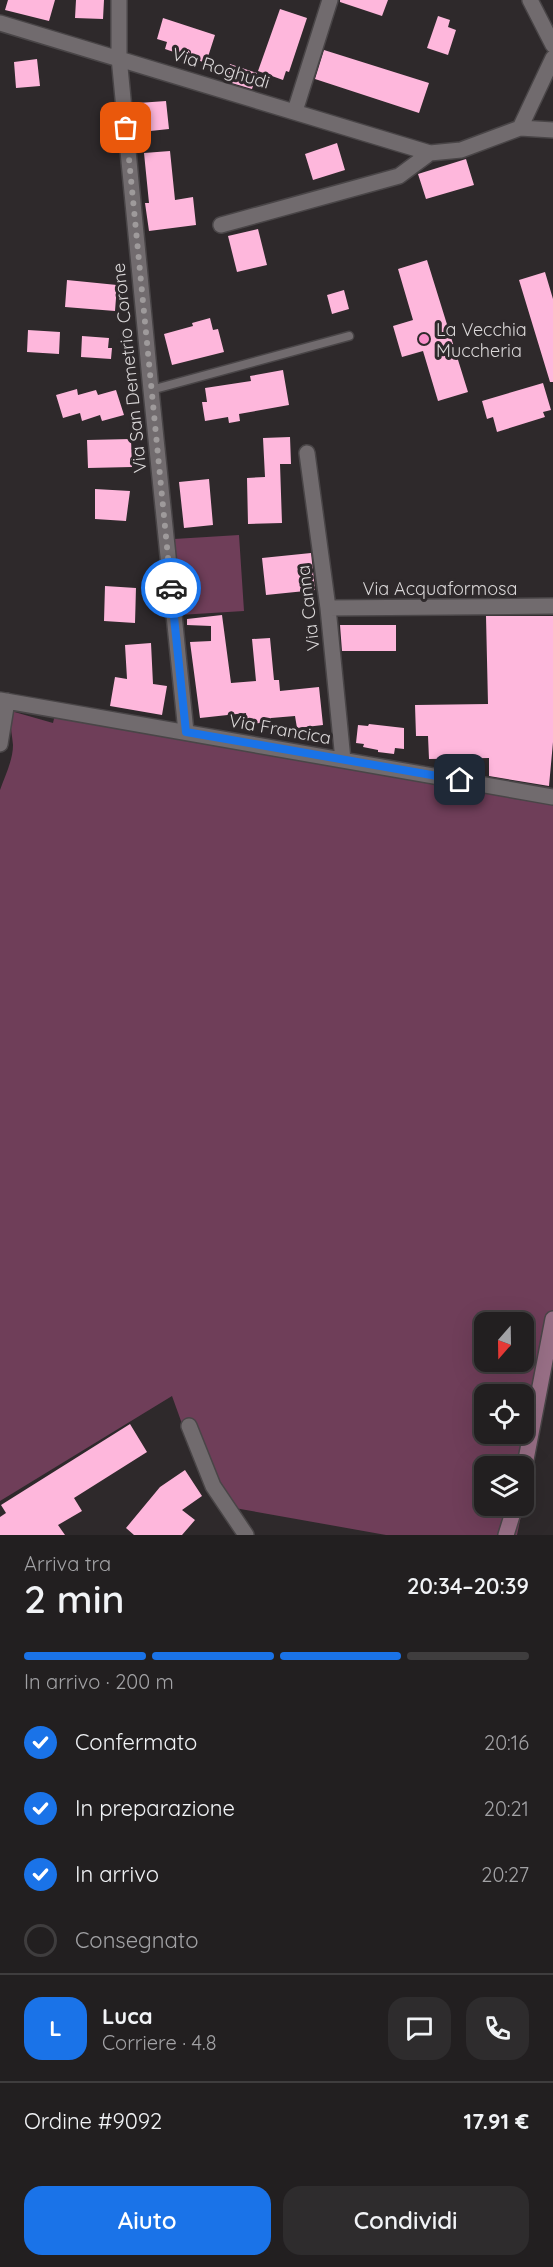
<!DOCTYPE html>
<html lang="it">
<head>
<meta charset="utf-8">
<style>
  :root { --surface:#221f20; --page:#2e2c2d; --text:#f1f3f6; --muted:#a2a2a5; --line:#3f3d3e; --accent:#1a73e8 }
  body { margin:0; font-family:Quicksand,sans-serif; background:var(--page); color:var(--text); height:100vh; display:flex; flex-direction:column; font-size:22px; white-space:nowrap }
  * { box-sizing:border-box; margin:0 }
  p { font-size:20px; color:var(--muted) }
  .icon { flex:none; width:33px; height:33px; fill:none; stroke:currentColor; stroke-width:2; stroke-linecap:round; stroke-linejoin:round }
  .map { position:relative; height:1535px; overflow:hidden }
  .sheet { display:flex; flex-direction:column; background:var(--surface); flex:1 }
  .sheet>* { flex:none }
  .needle { width:39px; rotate:200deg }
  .fabs { position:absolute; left:474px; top:1312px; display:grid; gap:12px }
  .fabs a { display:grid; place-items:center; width:60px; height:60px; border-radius:12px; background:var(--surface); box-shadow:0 6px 24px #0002,0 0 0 2px var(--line); font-size:30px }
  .pin { position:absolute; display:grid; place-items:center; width:51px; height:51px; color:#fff; margin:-26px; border-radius:12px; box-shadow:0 3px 9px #0006 }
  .courier { position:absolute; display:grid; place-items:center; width:60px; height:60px; margin:-30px; border:4px solid #1a73e8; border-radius:50%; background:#fff; color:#222; box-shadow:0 2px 8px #0007 }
  .headline em { font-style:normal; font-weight:600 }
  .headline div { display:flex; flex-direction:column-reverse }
  .headline { display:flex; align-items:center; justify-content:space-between; height:102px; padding:0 24px }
  h1 { font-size:39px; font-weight:600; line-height:45px }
  .bar { display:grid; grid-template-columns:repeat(4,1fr); gap:9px 6px; align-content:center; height:72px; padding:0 24px }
  .bar i { height:8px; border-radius:4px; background:var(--line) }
  .bar .active { background:var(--accent) }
  .bar p { grid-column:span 4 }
  .line { display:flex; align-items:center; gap:15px; padding:0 24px; border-top:2px solid var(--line) }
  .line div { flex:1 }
  .round { display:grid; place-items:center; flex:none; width:63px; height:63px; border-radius:18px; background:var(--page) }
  ol { padding:0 24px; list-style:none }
  li { display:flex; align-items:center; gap:18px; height:66px }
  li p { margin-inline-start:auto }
  li .icon { padding:6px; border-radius:50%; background:var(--accent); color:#fff; stroke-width:4 }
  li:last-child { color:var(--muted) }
  li i { width:33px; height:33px; border:3px solid var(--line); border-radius:50% }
  .cta { display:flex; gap:12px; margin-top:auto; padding:12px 24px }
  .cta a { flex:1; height:69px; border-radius:18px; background:var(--accent); color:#fff; font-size:24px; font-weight:600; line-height:69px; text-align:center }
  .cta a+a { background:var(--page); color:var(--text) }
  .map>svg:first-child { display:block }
</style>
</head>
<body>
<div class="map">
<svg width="553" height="1535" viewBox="0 0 553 1535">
  <rect width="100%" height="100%" fill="#2e292b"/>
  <path fill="#6f3e59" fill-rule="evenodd" d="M 239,535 L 244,611 L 179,615 L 174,539 Z
    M 56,710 L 553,796 L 553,1359 L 524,1504 L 524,1467 L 484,1467 L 484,1506 L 523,1506 L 517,1535 L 386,1535 L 229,1507 L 194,1457 L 172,1396 L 0,1501 L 0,790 C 5,776 13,760 13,745 C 12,733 9,723 11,711 L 53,723 ZM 484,1323 L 524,1323 L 524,1362 L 484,1362 ZM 484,1395 L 524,1395 L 524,1434 L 484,1434 Z"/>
  <path fill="#feb7dc" d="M 8,0 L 55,0 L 49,21 L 5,10 Z
    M 76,0 L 104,0 L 103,19 L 75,18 Z
    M 340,0 L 388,0 L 382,16 L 340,2 Z
    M 280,9 L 307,18 L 289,72 L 286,71 L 283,80 L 258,71 Z
    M 438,16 L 450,20 L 448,27 L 456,30 L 448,55 L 427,48 Z
    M 163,18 L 215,35 L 206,63 L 165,49 L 167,42 L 157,39 Z
    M 324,50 L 429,83 L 419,113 L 315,79 Z
    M 37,59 L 40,86 L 16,88 L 14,62 Z
    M 230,64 L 257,73 L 252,89 L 225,81 Z
    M 166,101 L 169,129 L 141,132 L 138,103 Z
    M 337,143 L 345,170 L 313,180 L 305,154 Z
    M 170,151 L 175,200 L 193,197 L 196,225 L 149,231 L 145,203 L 149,203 L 144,153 Z
    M 466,159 L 474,185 L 426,199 L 418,174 Z
    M 258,229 L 267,265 L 237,272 L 228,236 Z
    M 427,260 L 468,392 L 438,401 L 423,351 L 402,357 L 393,326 L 413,320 L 398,269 Z
    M 545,272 L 553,299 L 553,382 L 550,382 L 519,280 Z
    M 67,280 L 117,285 L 115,311 L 65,307 Z
    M 344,290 L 349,309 L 332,314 L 327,295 Z
    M 210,318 L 213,330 L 218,329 L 224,352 L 172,365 L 164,334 L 193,326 L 192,323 Z
    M 28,330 L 60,332 L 59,354 L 27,352 Z
    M 82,336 L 109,338 L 108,348 L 112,348 L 111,359 L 81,357 Z
    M 283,370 L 289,405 L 239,414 L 240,421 L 229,423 L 228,417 L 205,421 L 202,402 L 207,402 L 205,388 L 251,381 L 250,376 Z
    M 543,383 L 551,410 L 543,412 L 545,417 L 497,432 L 493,417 L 487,419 L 482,401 Z
    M 77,389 L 78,395 L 96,390 L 98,395 L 116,390 L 124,415 L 102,421 L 100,415 L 82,421 L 80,413 L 63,418 L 56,395 Z
    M 290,437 L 291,464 L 280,464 L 282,523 L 248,524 L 247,478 L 265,477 L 263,438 Z
    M 131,439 L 132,467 L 88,468 L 87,440 Z
    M 209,479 L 213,525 L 184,528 L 179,482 Z
    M 95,489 L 130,491 L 126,521 L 95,519 Z
    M 311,553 L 315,590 L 266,595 L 262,558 Z
    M 105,586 L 136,588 L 135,623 L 104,621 Z
    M 222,615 L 231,683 L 256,681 L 252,639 L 270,638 L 274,680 L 279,680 L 280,691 L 319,687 L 323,725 L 297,728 L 295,716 L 271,718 L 271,722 L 247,724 L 246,713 L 200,718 L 190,642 L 211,641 L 211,626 L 187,625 L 187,619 Z
    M 486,616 L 553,616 L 553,742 L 549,786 L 489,776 L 489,758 L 429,759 L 428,736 L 416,736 L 415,705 L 488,704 Z
    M 340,625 L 396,625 L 396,651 L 342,651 Z
    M 151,643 L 153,684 L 167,686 L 162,715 L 110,706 L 115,677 L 127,679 L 125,645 Z
    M 369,724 L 404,728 L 404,749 L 395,748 L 394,754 L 378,752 L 378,750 L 363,747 L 364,744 L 356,743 L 358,725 L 368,726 Z
    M 130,1424 L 147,1452 L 74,1498 L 82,1511 L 58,1525 L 65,1535 L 0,1535 L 0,1517 L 6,1513 L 1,1505 Z
    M 185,1470 L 202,1496 L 182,1510 L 195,1520 L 182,1535 L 134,1535 L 126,1528 L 160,1487 Z"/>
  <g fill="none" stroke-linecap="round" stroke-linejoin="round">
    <g stroke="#494547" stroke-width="11">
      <path id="lane" d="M 151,390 L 349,336"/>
    </g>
    <g stroke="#494547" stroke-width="18">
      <path id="street" d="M 119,0 L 119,57 L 151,390 L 186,732
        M 530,0 L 553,45
        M 0,23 L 430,153 L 461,150 L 520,128 L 553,130
        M 295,111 L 330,0
        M 520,128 L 553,58
        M 221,225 L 399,176 L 430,153
        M 307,453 L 328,608 L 343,760
        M 328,608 L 553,606
        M 0,700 L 553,797
        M 0,744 L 7,701
        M 189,1426 L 213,1486 L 246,1535"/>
    </g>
    <g stroke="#494547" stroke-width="18">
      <path id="secondary" d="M 524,1470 L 553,1319
        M 506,1535 L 515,1506"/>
    </g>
    <use href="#lane" stroke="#716b6e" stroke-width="8"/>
    <use href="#street" stroke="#716b6e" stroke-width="15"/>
    <use href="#secondary" stroke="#986f86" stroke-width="15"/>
  </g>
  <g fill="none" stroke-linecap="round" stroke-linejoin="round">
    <path stroke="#9e9a9b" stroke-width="6" stroke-dasharray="0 10.8" d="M 126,128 L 171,588"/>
    <path stroke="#1a73e8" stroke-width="8" d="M 171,588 L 186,732 L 460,780"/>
  </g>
  <circle fill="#f98fca" stroke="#2e292b" stroke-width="2" cx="424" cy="339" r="6"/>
  <g text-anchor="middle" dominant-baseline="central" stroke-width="6" stroke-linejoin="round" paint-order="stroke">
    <g font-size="18" fill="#dad7d8" stroke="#2e292b">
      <text transform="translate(221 68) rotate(17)">Via Roghudi</text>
      <text transform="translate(129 368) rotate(-96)">Via San Demetrio Corone</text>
      <text x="440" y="588">Via Acquaformosa</text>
      <text transform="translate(308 608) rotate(-97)">Via Canna</text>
      <text transform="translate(280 729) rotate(10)">Via Francica</text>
    </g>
    <g font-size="18" fill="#dad7d8" stroke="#2e292b" text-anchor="start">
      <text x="436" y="329">La Vecchia<tspan x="436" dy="21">Muccheria</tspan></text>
    </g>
  </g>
</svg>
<div class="fabs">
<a><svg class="needle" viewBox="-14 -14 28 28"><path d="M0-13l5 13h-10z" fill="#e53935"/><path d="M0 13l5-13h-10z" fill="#a2a2a5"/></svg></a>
<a><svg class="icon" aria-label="locate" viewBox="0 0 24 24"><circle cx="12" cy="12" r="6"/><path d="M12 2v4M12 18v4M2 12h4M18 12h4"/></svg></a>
<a><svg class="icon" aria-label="layers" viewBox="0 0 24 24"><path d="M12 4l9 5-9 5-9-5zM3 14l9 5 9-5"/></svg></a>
</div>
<div class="pin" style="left:126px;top:128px;background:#ea580c"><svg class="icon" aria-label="bag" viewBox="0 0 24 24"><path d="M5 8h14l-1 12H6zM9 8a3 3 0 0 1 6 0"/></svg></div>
<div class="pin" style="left:460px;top:780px;background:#1f2937"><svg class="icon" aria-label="home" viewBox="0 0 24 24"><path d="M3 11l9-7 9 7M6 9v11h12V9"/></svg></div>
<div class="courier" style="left:171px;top:588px"><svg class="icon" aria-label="car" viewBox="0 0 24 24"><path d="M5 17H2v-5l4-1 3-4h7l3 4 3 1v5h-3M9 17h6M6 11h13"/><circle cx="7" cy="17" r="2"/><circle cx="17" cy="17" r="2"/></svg></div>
</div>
<section class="sheet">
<div class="headline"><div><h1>2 min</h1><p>Arriva tra</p></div><em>20:34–20:39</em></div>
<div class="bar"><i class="active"></i><i class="active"></i><i class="active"></i><i></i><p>In arrivo · 200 m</p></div>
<ol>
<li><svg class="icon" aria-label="check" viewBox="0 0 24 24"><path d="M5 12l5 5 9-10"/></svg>Confermato<p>20:16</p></li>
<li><svg class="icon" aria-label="check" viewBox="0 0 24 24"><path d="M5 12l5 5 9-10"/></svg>In preparazione<p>20:21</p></li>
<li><svg class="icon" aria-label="check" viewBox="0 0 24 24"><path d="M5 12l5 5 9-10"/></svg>In arrivo<p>20:27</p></li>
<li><i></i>Consegnato</li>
</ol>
<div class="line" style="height:108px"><b class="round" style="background:var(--accent);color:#fff">L</b><div><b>Luca</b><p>Corriere · 4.8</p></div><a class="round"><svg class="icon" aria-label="chat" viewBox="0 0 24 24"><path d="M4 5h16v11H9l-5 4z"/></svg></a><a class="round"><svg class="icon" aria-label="phone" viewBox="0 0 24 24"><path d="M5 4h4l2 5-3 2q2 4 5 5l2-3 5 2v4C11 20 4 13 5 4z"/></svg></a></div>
<div class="line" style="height:78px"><div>Ordine #9092</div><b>17.91 €</b></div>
<div class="cta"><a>Aiuto</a><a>Condividi</a></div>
</section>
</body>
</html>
